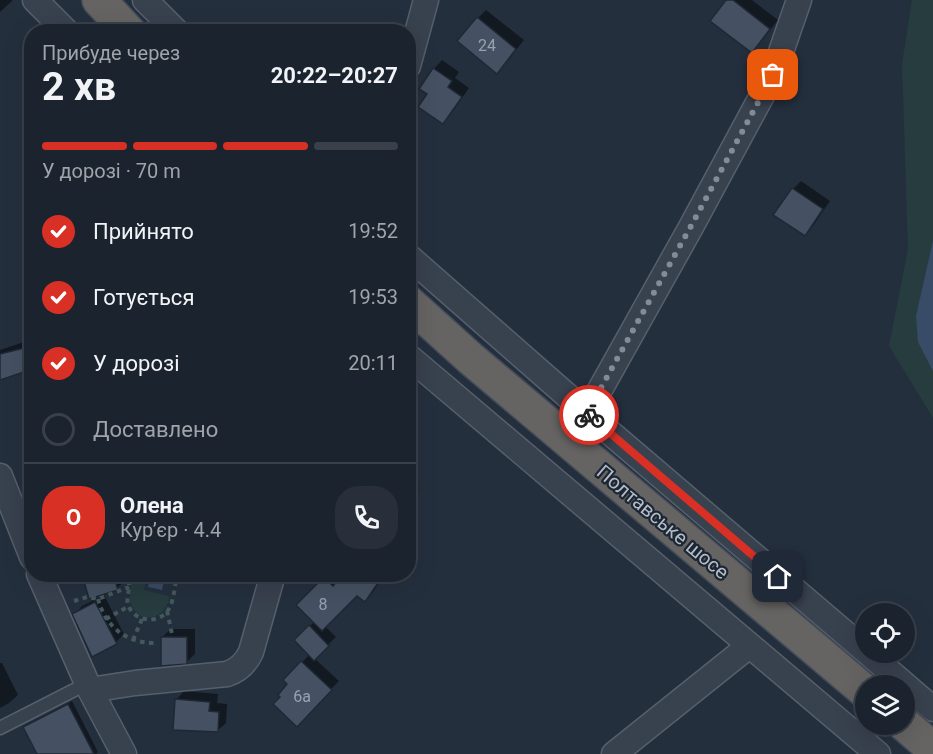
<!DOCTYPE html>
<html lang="uk">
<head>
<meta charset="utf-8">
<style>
  :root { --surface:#1b232e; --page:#282f3a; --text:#f1f3f6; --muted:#a0a4aa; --line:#39404a; --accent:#d93025 }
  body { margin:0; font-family:Roboto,sans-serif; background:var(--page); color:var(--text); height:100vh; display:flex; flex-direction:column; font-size:22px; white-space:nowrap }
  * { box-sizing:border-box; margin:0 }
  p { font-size:20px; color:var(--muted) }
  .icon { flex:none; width:33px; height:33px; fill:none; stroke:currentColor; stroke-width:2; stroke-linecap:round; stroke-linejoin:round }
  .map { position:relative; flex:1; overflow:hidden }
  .drawer { position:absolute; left:24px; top:24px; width:392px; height:558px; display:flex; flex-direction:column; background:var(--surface); border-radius:24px; box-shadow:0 6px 24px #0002,0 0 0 2px var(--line) }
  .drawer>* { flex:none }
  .controls { position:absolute; left:855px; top:603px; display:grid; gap:12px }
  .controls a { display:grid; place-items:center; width:60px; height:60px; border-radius:50%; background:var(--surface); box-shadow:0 6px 24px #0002,0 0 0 2px var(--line); font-size:30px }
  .pin { position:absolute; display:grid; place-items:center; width:51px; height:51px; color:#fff; margin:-26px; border-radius:12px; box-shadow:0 3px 9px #0006 }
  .courier { position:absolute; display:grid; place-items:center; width:60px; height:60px; margin:-30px; border:4px solid #d93025; border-radius:50%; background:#fff; color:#222; box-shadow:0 2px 8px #0007 }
  .head em { font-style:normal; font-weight:700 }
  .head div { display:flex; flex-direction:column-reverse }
  .head { display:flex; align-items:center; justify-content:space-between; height:102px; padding:0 18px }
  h1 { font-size:39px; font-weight:700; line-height:45px }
  .bar { display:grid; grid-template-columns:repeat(4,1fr); gap:9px 6px; align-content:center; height:72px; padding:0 18px }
  .bar i { height:8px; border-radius:4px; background:var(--line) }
  .bar .current { background:var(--accent) }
  .bar p { grid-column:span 4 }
  .line { display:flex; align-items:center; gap:15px; padding:0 18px; border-top:2px solid var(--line) }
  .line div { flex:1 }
  .round { display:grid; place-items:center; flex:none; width:63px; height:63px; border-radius:24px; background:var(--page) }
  ol { padding:0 18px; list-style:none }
  li { display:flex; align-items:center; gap:18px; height:66px }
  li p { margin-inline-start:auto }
  li .icon { padding:6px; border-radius:50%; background:var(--accent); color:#fff; stroke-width:4 }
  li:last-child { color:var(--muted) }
  li i { width:33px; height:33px; border:3px solid var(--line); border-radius:50% }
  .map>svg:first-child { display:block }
</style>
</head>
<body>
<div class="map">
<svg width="933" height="754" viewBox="0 0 933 754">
  <rect width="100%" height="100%" fill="#242f3e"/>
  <path fill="#263c3f" d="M 912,0 L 933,0 L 933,418 L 889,346 L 908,249 L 902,64 Z
    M 140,575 L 147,575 L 144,590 L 169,596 C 168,618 141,626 132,606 C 128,599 131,590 131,582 Z"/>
  <path fill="#394c67" d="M 933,241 L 933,371 L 918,342 L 916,316 Z
    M 151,575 L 165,575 L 162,590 L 148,587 Z"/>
  <path fill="#0007" d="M 0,0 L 13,0 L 0,12 Z
    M 728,0 L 752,0 L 778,20 L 760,43 L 752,51 Z
    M 486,10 L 524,40 L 505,64 L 478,18 Z
    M 442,60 L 459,72 L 455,78 L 469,88 L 451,114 L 443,122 L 429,94 L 421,88 L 434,69 Z
    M 801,181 L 830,201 L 813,226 L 804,234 L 793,189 Z
    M 32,341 L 32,367 L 0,378 L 0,350 L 24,342 L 25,343 Z
    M 408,480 L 419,488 L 408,502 Z
    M 83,574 L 128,574 L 125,577 L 126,580 L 117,588 L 90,597 Z
    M 328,574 L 338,574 L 341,578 L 343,574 L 385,574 L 373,592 L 365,600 L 357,594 L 325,626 L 336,637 L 314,658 L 339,681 L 297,724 L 290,684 L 285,680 L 310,654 L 296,640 L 314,622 L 298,605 Z
    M 104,595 L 124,634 L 116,642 L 93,655 L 74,615 L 82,606 Z
    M 171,629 L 195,629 L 195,654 L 187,662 L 162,637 Z
    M 0,663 L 2,663 L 18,695 L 9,703 L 0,708 Z
    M 184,691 L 218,694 L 217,703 L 227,704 L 226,723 L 217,731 L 176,700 Z
    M 72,701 L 98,752 L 96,754 L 39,754 L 25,728 L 29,724 Z"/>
  <path fill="#455162" stroke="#1f2835" stroke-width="1.5" d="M 726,0 L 733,0 L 770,29 L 752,53 L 710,21 Z
    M 477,17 L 516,49 L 497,74 L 457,41 Z
    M 433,68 L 452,81 L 448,87 L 462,97 L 443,124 L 418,107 L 427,94 L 419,89 Z
    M 792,188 L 823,209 L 805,236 L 773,215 Z
    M 32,346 L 32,368 L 23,371 L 24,372 L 0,380 L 0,354 Z
    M 82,574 L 113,574 L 118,590 L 89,599 Z
    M 342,574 L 384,574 L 365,602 L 357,596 L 322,631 L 296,605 L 324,577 L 333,586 Z
    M 95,602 L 117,644 L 92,657 L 72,614 Z
    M 309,625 L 329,646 L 314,661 L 294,640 Z
    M 161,637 L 187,637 L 187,664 L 161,666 Z
    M 301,661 L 332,690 L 297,727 L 273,704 L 280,697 L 278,695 L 287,684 L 283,680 Z
    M 175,699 L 210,702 L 209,711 L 219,712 L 218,732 L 173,730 Z
    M 68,704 L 94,754 L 37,754 L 23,727 Z"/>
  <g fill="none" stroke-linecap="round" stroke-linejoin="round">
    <g stroke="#565f6c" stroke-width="15">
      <path id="service" d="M 0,728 L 88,683"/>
    </g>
    <g stroke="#565f6c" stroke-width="27">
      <path id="minor" d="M 35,0 L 67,32
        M 145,0 L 177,32
        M 408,66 L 426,0
        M 408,256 L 587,413 L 866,651
        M 408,356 L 878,754
        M 587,413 L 691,227 L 773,75 L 799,0
        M 0,476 L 32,557
        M 39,574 L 90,690 L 124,754
        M 867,652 L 933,709
        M 90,690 L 135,683 L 227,674 C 239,670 246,663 251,652 L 273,574
        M 614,754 L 749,646"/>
    </g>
    <g stroke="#434c59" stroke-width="36">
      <path id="trunk" d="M 99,0 L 129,32
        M 408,302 L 470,358 L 866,692
        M 904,724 L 933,749"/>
    </g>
    <path stroke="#44595c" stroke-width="4" stroke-dasharray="4.5 4.5" stroke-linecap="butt" d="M 135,574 L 130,578 L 129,582 C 130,590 126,597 128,605 C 135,623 161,625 170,607 C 174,598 175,585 177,574
      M 98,599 C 105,626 126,643 154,643
      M 74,601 L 87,597 L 98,599 L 129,587
      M 167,611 L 172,634
      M 106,619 L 129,606
      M 133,640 L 142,619"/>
    <use href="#service" stroke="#38414e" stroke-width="12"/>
    <use href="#minor" stroke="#38414e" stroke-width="24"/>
    <use href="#trunk" stroke="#656462" stroke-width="33"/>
  </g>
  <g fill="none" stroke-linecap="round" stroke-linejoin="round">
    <path stroke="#828b98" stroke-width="6" stroke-dasharray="0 10.8" d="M 589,415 L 587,413 L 691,226 L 773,75"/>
    <path stroke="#d93025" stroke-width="8" d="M 589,415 L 778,577"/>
  </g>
  <g text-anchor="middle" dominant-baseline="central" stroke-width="4.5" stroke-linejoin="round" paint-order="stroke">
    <g font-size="16" fill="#98a1af">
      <text x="487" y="45">24</text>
      <text x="323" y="604">8</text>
      <text x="302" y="696">6а</text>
    </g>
    <g font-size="20" fill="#b4bcc9" stroke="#1d2633">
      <text transform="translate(663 522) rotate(40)">Полтавське шосе</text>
    </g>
  </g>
</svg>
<div class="controls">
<a><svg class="icon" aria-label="locate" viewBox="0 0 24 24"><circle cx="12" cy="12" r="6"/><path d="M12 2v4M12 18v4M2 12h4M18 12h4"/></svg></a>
<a><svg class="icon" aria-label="layers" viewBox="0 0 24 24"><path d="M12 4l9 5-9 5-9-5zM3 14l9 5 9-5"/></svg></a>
</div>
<div class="pin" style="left:773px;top:75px;background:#ea580c"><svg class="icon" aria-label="bag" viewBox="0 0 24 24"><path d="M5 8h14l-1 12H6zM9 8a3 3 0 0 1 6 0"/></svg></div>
<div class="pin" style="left:778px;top:577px;background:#1f2937"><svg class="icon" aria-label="home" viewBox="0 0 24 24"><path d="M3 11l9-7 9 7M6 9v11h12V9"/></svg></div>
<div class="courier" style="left:589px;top:415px"><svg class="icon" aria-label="bike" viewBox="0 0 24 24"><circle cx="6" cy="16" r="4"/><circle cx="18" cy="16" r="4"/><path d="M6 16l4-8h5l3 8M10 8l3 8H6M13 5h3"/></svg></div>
<section class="drawer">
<div class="head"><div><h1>2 хв</h1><p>Прибуде через</p></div><em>20:22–20:27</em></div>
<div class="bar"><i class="current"></i><i class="current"></i><i class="current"></i><i></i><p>У дорозі · 70 m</p></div>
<ol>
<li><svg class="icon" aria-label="check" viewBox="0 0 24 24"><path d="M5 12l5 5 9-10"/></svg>Прийнято<p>19:52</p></li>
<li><svg class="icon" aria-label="check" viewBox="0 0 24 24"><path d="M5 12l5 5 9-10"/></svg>Готується<p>19:53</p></li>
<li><svg class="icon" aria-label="check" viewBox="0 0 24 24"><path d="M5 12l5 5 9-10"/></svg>У дорозі<p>20:11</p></li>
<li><i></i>Доставлено</li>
</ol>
<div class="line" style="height:108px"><b class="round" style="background:var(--accent);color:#fff">О</b><div><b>Олена</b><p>Кур’єр · 4.4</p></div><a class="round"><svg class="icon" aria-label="phone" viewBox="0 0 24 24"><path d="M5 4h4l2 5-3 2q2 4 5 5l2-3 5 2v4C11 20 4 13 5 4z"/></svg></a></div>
</section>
</div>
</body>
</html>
